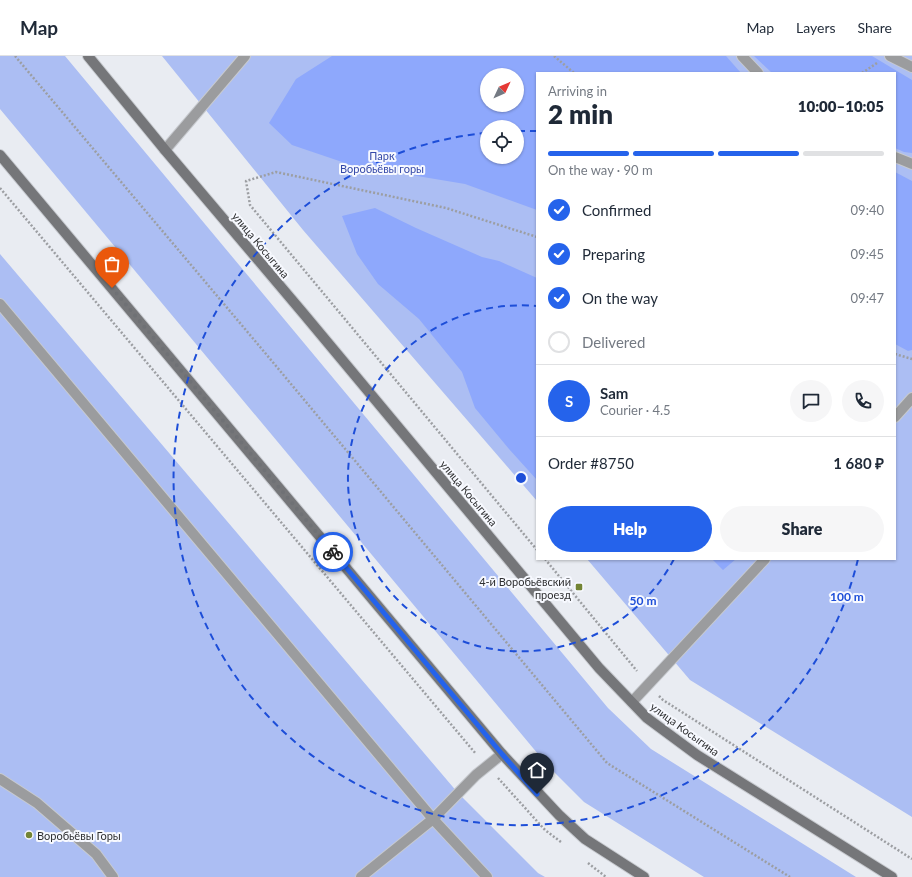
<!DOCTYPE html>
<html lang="en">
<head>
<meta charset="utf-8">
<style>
  :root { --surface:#fff; --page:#f6f6f7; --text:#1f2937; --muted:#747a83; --line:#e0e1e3; --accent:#2563eb }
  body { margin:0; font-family:Lato,sans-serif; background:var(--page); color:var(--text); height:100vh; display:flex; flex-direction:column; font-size:15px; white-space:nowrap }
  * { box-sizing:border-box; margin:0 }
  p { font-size:13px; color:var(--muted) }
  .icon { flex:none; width:22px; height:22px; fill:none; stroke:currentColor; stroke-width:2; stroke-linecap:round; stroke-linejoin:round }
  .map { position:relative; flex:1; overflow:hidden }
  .sheet { position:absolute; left:536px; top:16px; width:360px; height:488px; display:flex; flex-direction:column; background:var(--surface); border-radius:0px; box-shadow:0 1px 3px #0004 }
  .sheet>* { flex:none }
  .needle { width:26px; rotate:46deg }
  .controls { position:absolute; left:480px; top:12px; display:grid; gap:8px }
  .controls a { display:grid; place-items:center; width:44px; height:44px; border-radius:50%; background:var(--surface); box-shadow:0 1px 3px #0004; font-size:20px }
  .pin { position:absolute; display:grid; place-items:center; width:34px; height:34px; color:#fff; margin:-41px -17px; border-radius:50% 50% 50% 0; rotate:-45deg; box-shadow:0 0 4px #0007 }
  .pin .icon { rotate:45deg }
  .courier { position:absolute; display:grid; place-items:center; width:40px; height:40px; margin:-20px; border:3px solid #2563eb; border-radius:50%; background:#fff; color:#222; box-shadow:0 1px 5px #0007 }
  .headline em { font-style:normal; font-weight:800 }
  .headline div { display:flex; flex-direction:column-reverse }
  .headline { display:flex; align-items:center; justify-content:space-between; height:68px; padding:0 12px }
  h1 { font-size:26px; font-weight:800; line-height:30px }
  .bar { display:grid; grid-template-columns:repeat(4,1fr); gap:6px 4px; align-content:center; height:48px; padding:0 12px }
  .bar i { height:5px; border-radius:3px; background:var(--line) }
  .bar .selected { background:var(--accent) }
  .bar p { grid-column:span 4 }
  .line { display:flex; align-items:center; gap:10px; padding:0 12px; border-top:1px solid var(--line) }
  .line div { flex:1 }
  .round { display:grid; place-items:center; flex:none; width:42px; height:42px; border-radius:21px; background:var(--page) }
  ol { padding:0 12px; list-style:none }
  li { display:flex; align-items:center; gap:12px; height:44px }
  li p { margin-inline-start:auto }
  li .icon { padding:4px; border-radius:50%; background:var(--accent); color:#fff; stroke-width:4 }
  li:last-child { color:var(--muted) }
  li i { width:22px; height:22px; border:2px solid var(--line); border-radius:50% }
  .primary-button { display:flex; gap:8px; margin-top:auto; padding:8px 12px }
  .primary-button a { flex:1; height:46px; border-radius:24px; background:var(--accent); color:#fff; font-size:16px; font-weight:800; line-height:46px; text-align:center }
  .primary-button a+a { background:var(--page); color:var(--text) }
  header { display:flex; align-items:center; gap:24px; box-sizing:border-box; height:56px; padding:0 20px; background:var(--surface); border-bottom:1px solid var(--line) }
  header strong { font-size:19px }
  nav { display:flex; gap:22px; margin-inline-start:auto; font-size:14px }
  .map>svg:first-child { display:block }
</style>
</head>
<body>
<header>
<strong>Map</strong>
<nav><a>Map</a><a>Layers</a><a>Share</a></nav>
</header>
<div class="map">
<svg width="912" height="821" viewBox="0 0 912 821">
  <rect width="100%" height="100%" fill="#e9ecf2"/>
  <path fill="#acbef3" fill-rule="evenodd" d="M 0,0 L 65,0 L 608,652 L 651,693 L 856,821 L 704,821 L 584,746 L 548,710 L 0,53 Z
    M 162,0 L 912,0 L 912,761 L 690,624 L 587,503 L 895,503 L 895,17 L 537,17 L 537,445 L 303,174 ZM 487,19 L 517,19 L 517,49 L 487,49 ZM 487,71 L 517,71 L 517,101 L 487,101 Z
    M 0,198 L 458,737 L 538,817 L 545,821 L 0,821 Z"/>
  <path fill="#8ea8fc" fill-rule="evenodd" d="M 332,0 L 726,0 L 741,17 L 537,17 L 537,154 L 465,128 L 351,109 L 292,89 L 269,67 L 296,23 ZM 487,19 L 517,19 L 517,49 L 487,49 ZM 487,71 L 517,71 L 517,101 L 487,101 Z
    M 754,0 L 872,0 L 912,24 L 912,97 L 904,96 L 895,92 L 895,17 L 772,17 Z
    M 895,116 L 912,125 L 912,294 L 908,295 L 895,288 Z
    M 375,152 L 416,172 L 482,201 L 499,205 L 537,222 L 537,424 L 509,393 L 475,352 L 462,316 L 419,263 L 378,228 L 357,198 L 342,160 Z
    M 712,503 L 736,503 L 723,514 Z"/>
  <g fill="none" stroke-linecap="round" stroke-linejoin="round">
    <g stroke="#c7cacf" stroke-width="12">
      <path id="lane" d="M 742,0 L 758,17
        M 890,0 L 912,11
        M 165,94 L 245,0
        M 895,101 L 912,108
        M 0,248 L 433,763 L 487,821
        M 895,361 L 912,342
        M 632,646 L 765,503
        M 0,723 L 37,747 L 96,798 L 113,821
        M 361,821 L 433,763 L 476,719 L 502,698"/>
    </g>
    <g stroke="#c7cacf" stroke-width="12">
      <path id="secondary" d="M 88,0 L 165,94 L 303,257 L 599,612 L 647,662 L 697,699 L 892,821
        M 0,99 L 502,698 L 559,759 L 585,783 L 644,821"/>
    </g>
    <path stroke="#9c9ea2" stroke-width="2.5" stroke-dasharray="2 2" stroke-linecap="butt" d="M 15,0 L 261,292 L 607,707 L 790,821
      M 554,0 L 574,17
      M 862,17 L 877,7
      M 0,132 L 476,698
      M 537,181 L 446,152 L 276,116 L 246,125 L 250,149 L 537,494
      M 895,298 L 912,303
      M 545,503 L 637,615
      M 659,640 L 663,644 L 912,803
      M 498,722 L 545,774 L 561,786
      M 588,807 L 606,821"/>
    <use href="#lane" stroke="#9b9c9e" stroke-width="10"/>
    <use href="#secondary" stroke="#757679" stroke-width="10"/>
  </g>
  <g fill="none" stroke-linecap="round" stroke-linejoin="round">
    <path stroke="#6f7175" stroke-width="4" stroke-dasharray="0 7.2" d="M 112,232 L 333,496"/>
    <path stroke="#2563eb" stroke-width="5" d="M 333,496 L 502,698 L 537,738"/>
  </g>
  <g fill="none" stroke="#1d4ed8" stroke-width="2" stroke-dasharray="7 5">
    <path d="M674 503A173 173 0 1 1 536 250"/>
    <path d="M858 503A347 347 0 1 1 485 77M518 75A347 347 0 0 1 536 75"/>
  </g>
  <g fill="#738434" stroke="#f7f9ff" stroke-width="1.5">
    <rect x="575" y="527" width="8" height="8" rx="2"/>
    <circle cx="29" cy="779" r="4"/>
  </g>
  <g text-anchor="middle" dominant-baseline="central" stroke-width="4" stroke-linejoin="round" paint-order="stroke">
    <g font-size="11" fill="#3448a8" stroke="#f7f9ff">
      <text x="382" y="99">Парк<tspan x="382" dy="13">Воробьёвы горы</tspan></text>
    </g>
    <g font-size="11" fill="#2e2f31" stroke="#f7f9ff">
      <text transform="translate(261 189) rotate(50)">улица Косыгина</text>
      <text transform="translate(469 437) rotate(50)">улица Косыгина</text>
      <text transform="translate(685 673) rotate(36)">улица Косыгина</text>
    </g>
    <g font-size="11" fill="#2e2f31" stroke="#f7f9ff" text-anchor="end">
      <text x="571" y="525">4-й Воробьёвский<tspan x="571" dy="13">проезд</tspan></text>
      <text x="37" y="779" text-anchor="start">Воробьёвы Горы</text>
    </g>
  </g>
  <circle cx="521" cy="422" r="6" fill="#1d4ed8" stroke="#f7f9ff" stroke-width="2"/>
  <g font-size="12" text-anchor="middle" font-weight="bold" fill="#1d4ed8" stroke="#f7f9ff" stroke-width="4" stroke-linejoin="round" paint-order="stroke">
    <text x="847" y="545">100 m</text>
    <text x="643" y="549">50 m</text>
  </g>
</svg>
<div class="controls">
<a><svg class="needle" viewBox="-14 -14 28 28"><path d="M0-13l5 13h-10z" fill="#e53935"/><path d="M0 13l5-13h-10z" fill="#747a83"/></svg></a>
<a><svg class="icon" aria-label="locate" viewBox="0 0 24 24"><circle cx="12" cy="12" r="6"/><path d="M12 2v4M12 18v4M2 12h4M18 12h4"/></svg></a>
</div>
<div class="pin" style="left:112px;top:232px;background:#ea580c"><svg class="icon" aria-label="bag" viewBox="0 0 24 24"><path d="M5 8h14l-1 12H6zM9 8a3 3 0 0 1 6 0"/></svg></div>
<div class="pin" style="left:537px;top:738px;background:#1f2937"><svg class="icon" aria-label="home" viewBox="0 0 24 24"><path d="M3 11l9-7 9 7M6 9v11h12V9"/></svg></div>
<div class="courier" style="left:333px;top:496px"><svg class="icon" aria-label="bike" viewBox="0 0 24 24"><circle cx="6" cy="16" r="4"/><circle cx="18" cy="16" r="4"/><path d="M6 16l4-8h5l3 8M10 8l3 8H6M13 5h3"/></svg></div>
<section class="sheet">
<div class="headline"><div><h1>2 min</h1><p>Arriving in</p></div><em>10:00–10:05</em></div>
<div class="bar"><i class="selected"></i><i class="selected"></i><i class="selected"></i><i></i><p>On the way · 90 m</p></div>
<ol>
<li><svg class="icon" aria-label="check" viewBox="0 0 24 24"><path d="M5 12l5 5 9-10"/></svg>Confirmed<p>09:40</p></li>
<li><svg class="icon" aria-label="check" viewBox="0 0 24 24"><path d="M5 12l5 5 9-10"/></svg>Preparing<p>09:45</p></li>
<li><svg class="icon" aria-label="check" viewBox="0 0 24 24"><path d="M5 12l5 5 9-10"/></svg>On the way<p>09:47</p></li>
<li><i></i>Delivered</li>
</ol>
<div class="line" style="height:72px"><b class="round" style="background:var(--accent);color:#fff">S</b><div><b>Sam</b><p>Courier · 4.5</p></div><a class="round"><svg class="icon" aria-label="chat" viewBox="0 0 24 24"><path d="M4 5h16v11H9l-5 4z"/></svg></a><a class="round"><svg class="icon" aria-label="phone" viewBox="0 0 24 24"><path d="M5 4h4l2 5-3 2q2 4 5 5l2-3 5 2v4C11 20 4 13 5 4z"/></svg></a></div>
<div class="line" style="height:52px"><div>Order #8750</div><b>1 680 ₽</b></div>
<div class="primary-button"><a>Help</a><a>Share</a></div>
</section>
</div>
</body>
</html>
